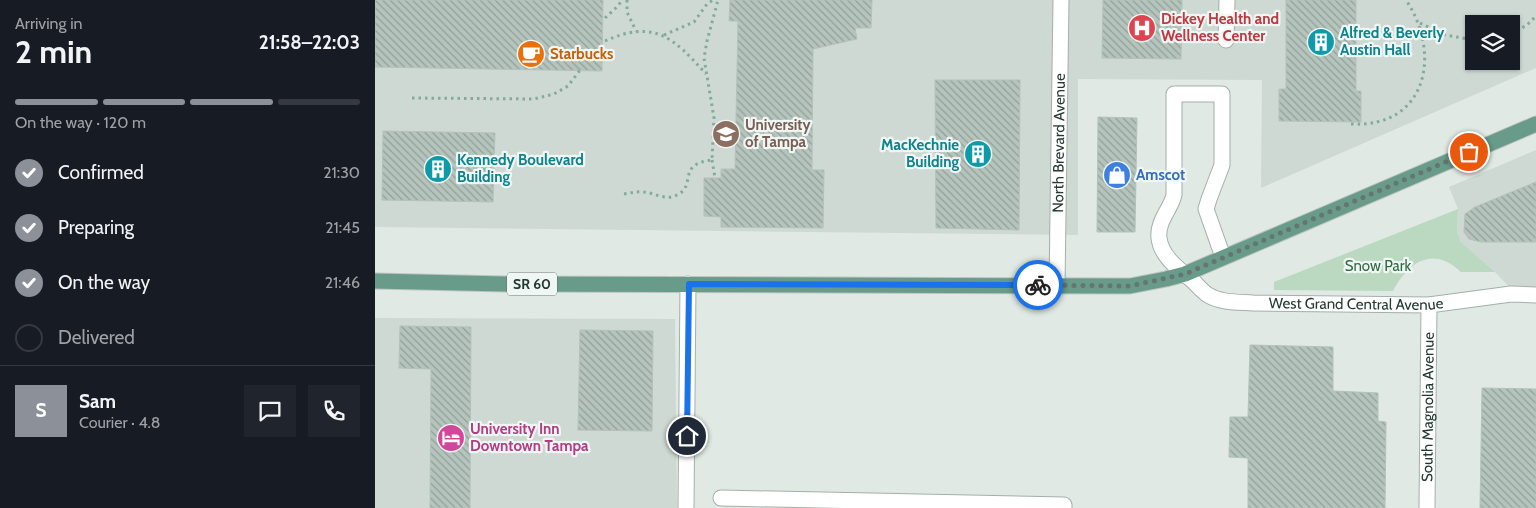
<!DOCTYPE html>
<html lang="en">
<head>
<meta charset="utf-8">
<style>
  :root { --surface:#171b24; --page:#20242c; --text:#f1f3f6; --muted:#9ea1a6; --line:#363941; --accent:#8c9099 }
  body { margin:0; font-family:Cabin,sans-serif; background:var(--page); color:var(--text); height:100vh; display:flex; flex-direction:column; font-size:19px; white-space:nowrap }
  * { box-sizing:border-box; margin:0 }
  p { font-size:16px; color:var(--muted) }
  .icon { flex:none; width:28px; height:28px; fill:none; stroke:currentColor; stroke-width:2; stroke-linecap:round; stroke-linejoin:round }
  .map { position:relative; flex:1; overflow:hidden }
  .sheet { display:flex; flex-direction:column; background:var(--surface); width:375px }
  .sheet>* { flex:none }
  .fabs { position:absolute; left:1090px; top:15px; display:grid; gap:10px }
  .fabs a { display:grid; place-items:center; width:55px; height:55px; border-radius:0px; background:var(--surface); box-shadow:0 1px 4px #0004; font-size:25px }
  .pin { position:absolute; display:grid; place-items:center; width:42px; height:42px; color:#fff; margin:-21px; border:2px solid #fff; border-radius:50%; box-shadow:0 1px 5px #0007 }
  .courier { position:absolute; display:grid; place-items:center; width:50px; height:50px; margin:-25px; border:4px solid #1a73e8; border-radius:50%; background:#fff; color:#222; box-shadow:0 1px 6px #0007 }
  .overview em { font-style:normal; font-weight:800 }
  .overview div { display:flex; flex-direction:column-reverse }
  .overview { display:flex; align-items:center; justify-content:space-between; height:85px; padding:0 15px }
  h1 { font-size:32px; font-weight:800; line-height:38px }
  .bar { display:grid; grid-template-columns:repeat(4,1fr); gap:8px 5px; align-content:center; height:60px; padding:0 15px }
  .bar i { height:6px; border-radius:4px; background:var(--line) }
  .bar .selected { background:var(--accent) }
  .bar p { grid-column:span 4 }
  .line { display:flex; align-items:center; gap:12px; padding:0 15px; border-top:1px solid var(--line) }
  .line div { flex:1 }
  .round { display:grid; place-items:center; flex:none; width:52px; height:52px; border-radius:0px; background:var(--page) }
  ol { padding:0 15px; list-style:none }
  li { display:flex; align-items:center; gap:15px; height:55px }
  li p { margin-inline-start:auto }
  li .icon { padding:5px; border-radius:50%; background:var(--accent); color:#fff; stroke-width:4 }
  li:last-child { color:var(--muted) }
  li i { width:28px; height:28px; border:2px solid var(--line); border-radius:50% }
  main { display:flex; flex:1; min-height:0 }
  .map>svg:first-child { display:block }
</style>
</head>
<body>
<main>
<section class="sheet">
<div class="overview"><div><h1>2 min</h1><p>Arriving in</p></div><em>21:58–22:03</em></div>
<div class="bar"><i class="selected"></i><i class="selected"></i><i class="selected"></i><i></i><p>On the way · 120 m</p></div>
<ol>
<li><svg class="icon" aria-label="check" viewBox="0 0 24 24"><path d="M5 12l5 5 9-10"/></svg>Confirmed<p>21:30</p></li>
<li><svg class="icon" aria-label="check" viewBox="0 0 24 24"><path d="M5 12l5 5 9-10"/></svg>Preparing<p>21:45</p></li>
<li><svg class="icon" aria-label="check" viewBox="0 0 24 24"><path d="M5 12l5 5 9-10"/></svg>On the way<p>21:46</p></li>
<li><i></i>Delivered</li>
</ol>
<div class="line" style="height:90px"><b class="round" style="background:var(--accent);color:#fff">S</b><div><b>Sam</b><p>Courier · 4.8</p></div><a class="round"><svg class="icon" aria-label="chat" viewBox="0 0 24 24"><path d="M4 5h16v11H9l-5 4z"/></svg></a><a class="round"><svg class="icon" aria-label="phone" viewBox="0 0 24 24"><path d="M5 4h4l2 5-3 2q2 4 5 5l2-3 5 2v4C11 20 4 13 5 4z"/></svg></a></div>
</section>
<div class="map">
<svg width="1161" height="508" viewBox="0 0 1161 508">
  <defs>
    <pattern id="building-back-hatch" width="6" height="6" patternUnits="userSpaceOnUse" patternTransform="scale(1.25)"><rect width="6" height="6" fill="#b5c4bd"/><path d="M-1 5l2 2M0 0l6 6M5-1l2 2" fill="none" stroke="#93a09a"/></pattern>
  </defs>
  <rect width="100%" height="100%" fill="#e0e9e4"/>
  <path fill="#ced9d3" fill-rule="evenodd" d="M 0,0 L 1161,0 L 1161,68 L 886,188 L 887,80 L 703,79 L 703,235 L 0,227 ZM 1099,24 L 1136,24 L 1136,61 L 1099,61 Z
    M 1161,150 L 1161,293 L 1138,291 L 1120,272 L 1086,242 L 1082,231 L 1083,209 L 1074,187 Z
    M 0,318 L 300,319 L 302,508 L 0,508 Z"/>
  <path fill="#bad9c0" d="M 1083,209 L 1082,231 L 1086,242 L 1120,272 L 1086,272 C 1058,245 1033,262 1018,291 L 899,290 L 899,282 Z"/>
  <path fill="url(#building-back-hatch)" stroke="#b3c2bb" d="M 0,0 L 228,0 L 227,71 L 0,67 Z
    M 355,0 L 497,0 L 496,28 L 480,28 L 482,39 L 438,49 L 437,170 L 449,170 L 448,228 L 346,227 L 346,217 L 329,216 L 329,178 L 346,178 L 346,169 L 360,169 L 363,21 L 354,21 Z
    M 728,0 L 807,0 L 806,59 L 727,58 Z
    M 911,0 L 981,0 L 981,91 L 986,91 L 986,122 L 904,121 L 904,89 L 911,89 Z
    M 560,80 L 645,80 L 644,230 L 561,228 Z
    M 723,117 L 762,118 L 760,232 L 722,232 Z
    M 8,131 L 120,133 L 118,202 L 7,200 Z
    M 1161,182 L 1161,242 L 1106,242 L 1094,239 L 1089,232 L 1090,214 L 1100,207 Z
    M 25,326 L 96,327 L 95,508 L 55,508 L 56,369 L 24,368 Z
    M 205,330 L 278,331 L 277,431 L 203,430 Z
    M 875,345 L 958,347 L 958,391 L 1003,393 L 1003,421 L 1011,422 L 1010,508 L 873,508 L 873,458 L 854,457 L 855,417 L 873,417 Z
    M 1107,388 L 1161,389 L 1161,508 L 1105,508 Z"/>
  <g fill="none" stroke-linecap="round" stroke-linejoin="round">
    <g stroke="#a3b0aa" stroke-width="17">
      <g id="minor">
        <path d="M 851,40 L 852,0"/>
        <path id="s1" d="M 848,257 L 831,209 L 834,199 L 847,165 L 847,94 L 799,94 L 799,195 C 796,209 782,221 784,238 C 786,257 805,270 819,282 C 823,286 828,292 833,295 C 846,303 864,302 878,303 L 1054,305 L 1136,294 L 1161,295"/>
        <path id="s2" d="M 682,285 L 686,0"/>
        <path d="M 346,498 L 689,505 L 689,508"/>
        <path d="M 311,508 L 313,284"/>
        <path id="s3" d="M 1052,508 L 1054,305"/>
      </g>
    </g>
    <g stroke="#bdc3c1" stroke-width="17">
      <path id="major" d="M 0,281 L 130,284 L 755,286 L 791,279 L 810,274 L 1161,124"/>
    </g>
    <path stroke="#83ab9b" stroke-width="3" stroke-dasharray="2.5 4" stroke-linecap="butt" d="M 252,0 L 252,12 L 261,31
      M 230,18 L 243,6 L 247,0
      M 1045,23 L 1070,35 L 1099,40
      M 1136,34 L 1152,25 L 1161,16
      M 289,35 L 319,22 L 332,4 L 338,0
      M 230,41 C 279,19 298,37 331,74
      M 37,98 L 159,99 L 179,94 L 193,86 L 205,70
      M 976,124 C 1052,128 1067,54 1031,0
      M 337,160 L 340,178
      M 249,194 C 256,193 262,191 269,192 C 280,193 291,201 302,195 C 322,186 301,164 337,160 L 339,118 L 329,58 L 332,41 L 343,0"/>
    <use href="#minor" stroke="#fff" stroke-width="15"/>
    <use href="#major" stroke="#689b8a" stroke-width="15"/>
  </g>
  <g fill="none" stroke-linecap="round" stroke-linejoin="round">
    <path stroke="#64766f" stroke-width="5" stroke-dasharray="0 9" d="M 663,285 L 755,286 L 810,274 L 1094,152"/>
    <path stroke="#1a73e8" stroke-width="6" d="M 312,436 L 314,284 L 663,285"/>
  </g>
  <defs>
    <g id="hospital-disc" transform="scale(1.4375)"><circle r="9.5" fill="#e0444e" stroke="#f0f6f3"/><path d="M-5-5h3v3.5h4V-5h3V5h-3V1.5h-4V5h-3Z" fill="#fff"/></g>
    <g id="building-disc" transform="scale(1.4375)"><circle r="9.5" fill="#0f9aa8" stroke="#f0f6f3"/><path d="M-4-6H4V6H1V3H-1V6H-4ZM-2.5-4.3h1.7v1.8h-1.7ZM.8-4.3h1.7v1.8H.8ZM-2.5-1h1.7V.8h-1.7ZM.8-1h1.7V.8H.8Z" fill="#fff"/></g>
    <g id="cafe-disc" transform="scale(1.4375)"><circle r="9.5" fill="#e8710a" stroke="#f0f6f3"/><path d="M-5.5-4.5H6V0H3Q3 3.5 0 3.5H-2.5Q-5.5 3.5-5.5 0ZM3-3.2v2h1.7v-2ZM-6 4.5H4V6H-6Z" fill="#fff"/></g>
    <g id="university-disc" transform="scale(1.4375)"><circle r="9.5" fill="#8d6e63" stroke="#f0f6f3"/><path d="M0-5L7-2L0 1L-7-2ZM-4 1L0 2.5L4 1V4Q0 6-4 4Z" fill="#fff"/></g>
    <g id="shop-disc" transform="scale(1.4375)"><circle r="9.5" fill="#3f7fe0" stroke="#f0f6f3"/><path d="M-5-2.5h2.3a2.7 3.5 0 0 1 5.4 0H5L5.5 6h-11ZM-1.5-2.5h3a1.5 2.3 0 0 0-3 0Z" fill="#fff"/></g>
    <g id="hotel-disc" transform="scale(1.4375)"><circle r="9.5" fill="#d1479c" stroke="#f0f6f3"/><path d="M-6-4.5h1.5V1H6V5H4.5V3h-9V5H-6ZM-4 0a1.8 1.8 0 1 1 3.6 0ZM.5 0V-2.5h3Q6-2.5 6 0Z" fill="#fff"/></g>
  </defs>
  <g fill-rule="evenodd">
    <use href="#hospital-disc" x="767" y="28"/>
    <use href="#building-disc" x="946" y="42"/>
    <use href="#cafe-disc" x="156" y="54"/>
    <use href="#university-disc" x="351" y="134"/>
    <use href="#building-disc" x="603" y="154"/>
    <use href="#building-disc" x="63" y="169"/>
    <use href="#shop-disc" x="742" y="175"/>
    <use href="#hotel-disc" x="76" y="438"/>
  </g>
  <g text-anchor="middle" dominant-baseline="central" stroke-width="4.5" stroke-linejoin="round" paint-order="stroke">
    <rect fill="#f0f6f3" stroke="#60716a" stroke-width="1" x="132" y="272.5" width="50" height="23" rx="4"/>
    <g font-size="14" font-weight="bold" fill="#223830">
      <text x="157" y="284">SR 60</text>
    </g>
    <g font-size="15" font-weight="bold" fill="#be3a42" stroke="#f0f6f3" text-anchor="start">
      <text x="786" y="19">Dickey Health and<tspan x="786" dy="17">Wellness Center</tspan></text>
    </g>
    <g font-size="15" font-weight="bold" fill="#0d838f" stroke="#f0f6f3" text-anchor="start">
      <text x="965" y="33">Alfred &amp; Beverly<tspan x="965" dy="17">Austin Hall</tspan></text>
      <text x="584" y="145" text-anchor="end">MacKechnie<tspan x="584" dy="17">Building</tspan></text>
      <text x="82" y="160">Kennedy Boulevard<tspan x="82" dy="17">Building</tspan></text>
    </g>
    <g font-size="15" font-weight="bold" fill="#c56008" stroke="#f0f6f3" text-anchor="start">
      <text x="175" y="54">Starbucks</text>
    </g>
    <g font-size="15" font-weight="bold" fill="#785e54" stroke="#f0f6f3" text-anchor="start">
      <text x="370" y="125">University<tspan x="370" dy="17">of Tampa</tspan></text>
    </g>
    <g font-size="15" fill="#223830" stroke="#f0f6f3">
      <text stroke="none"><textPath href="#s2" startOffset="142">North Brevard Avenue</textPath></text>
      <text stroke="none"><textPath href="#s1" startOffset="590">West Grand Central Avenue</textPath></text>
      <text stroke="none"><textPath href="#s3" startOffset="101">South Magnolia Avenue</textPath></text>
    </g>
    <g font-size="15" font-weight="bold" fill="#366cbe" stroke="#f0f6f3" text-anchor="start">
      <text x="761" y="175">Amscot</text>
    </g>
    <g font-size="15" fill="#306c42" stroke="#f0f6f3">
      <text x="1003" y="266">Snow Park</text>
    </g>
    <g font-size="15" font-weight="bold" fill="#b23c85" stroke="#f0f6f3" text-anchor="start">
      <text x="95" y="429">University Inn<tspan x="95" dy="17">Downtown Tampa</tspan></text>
    </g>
  </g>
</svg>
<div class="fabs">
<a><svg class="icon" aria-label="layers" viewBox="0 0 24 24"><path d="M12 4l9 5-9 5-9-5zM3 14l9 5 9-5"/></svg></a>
</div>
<div class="pin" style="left:1094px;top:152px;background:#ea580c"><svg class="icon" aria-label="bag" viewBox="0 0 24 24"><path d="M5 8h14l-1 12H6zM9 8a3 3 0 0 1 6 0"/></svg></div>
<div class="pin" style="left:312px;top:436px;background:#1f2937"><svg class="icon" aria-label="home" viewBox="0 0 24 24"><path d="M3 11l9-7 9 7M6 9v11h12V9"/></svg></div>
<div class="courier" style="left:663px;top:285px"><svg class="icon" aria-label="bike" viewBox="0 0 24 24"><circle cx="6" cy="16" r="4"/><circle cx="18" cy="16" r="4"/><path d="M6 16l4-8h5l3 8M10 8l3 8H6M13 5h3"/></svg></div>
</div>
</main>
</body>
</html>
